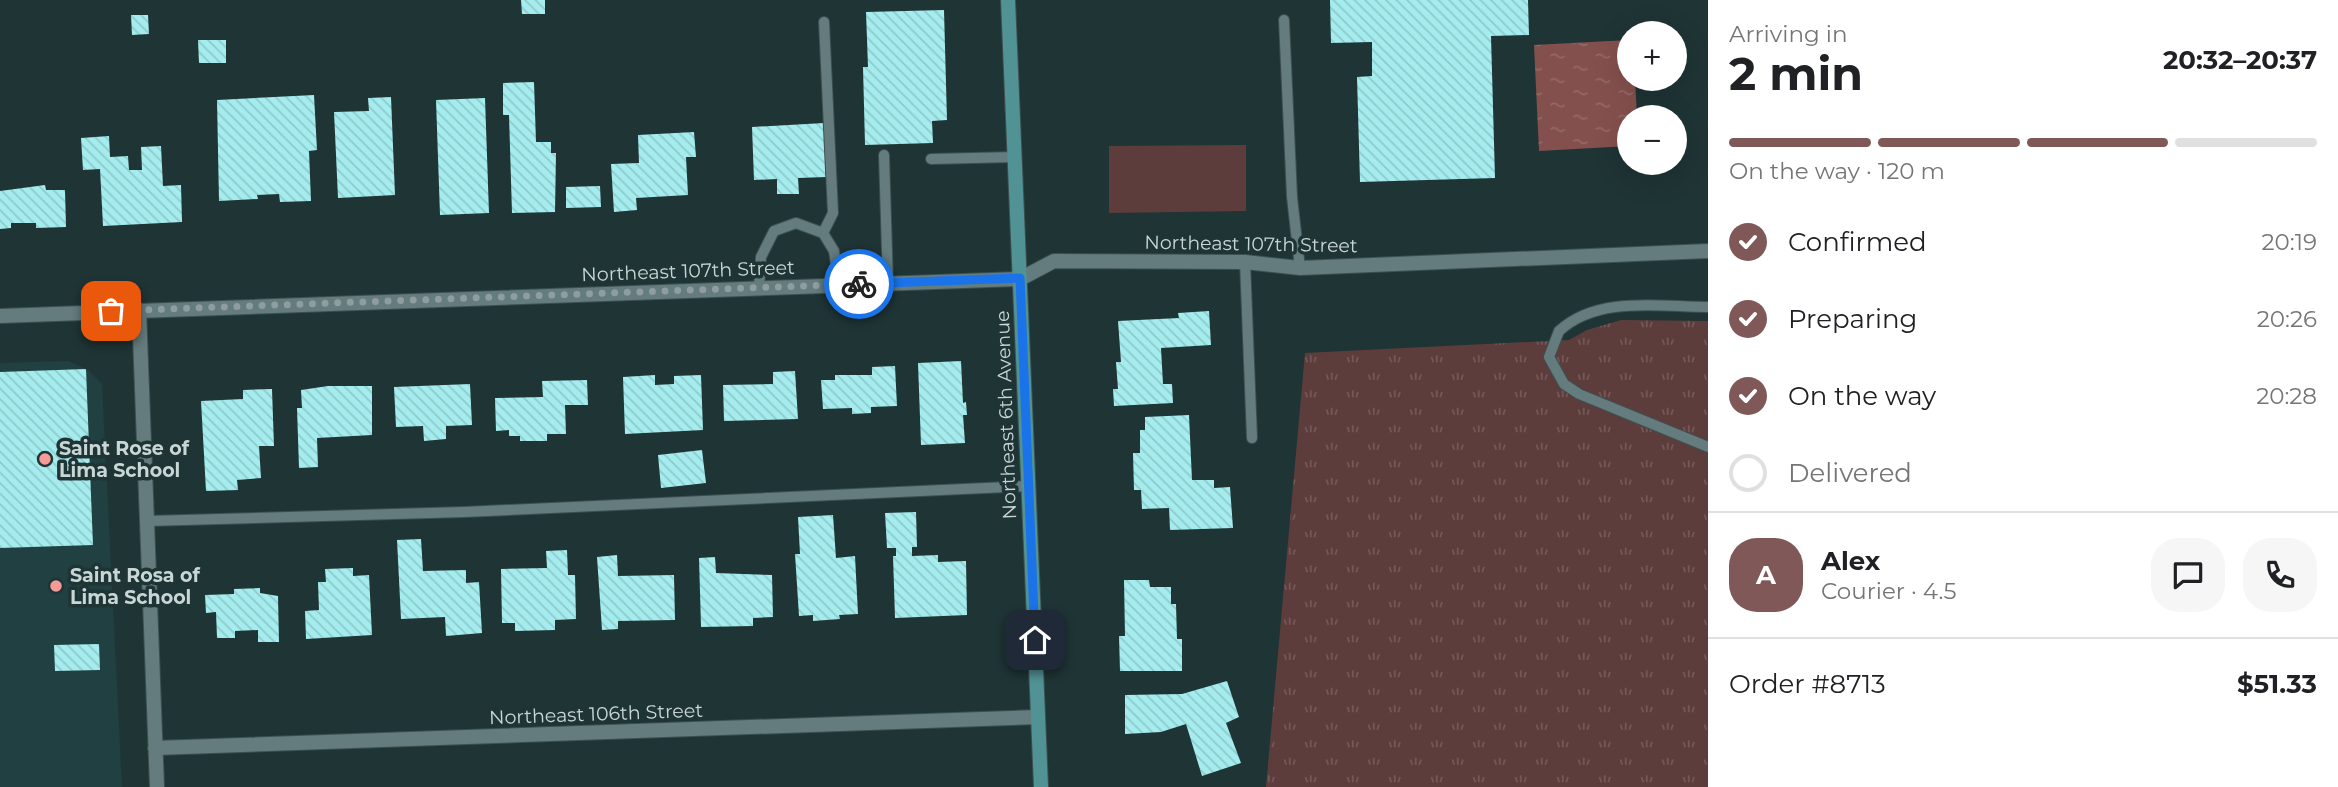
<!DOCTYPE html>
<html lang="en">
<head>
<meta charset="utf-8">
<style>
  :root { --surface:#fff; --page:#f6f6f6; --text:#202124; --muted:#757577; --line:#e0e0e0; --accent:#805858 }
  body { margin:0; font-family:Montserrat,sans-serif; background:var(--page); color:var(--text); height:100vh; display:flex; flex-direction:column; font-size:26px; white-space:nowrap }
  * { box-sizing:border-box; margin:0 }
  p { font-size:23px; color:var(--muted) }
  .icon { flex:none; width:38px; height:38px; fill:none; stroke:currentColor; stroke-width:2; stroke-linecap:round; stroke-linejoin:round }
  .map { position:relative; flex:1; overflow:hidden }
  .drawer { display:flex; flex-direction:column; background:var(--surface); width:630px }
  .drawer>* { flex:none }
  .fabs { position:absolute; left:1617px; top:21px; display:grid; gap:14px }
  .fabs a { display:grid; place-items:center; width:70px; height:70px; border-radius:50%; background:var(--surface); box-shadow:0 7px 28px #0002; font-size:35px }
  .pin { position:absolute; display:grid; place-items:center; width:60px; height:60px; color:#fff; margin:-30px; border-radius:14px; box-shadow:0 4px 10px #0006 }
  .courier { position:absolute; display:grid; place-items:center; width:70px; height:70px; margin:-35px; border:5px solid #1a73e8; border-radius:50%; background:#fff; color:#222; box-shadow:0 2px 9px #0007 }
  .headline em { font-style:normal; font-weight:700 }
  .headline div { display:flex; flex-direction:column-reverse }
  .headline { display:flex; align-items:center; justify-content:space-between; height:119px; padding:0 21px }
  h1 { font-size:46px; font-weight:700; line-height:52px }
  .bar { display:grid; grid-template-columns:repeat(4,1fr); gap:10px 7px; align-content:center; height:84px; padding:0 21px }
  .bar i { height:9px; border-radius:5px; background:var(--line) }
  .bar .current { background:var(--accent) }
  .bar p { grid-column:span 4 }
  .line { display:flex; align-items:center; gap:18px; padding:0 21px; border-top:2px solid var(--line) }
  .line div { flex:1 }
  .round { display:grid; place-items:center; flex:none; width:74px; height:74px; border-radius:28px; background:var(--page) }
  ol { padding:0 21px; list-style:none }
  li { display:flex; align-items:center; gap:21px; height:77px }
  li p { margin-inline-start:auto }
  li .icon { padding:7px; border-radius:50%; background:var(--accent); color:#fff; stroke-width:4 }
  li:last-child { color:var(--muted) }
  li i { width:38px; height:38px; border:4px solid var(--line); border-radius:50% }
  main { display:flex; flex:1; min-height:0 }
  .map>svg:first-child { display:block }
</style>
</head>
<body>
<main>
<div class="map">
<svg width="1708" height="787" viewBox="0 0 1708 787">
  <defs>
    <pattern id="grass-tufts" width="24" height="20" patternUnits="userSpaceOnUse" patternTransform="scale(1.75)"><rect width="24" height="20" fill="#5d3d3b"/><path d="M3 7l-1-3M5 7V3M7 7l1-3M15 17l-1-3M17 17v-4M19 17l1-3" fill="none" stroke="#735857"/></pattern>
    <pattern id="water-ripples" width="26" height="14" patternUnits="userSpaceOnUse" patternTransform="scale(1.75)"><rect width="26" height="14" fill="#84504d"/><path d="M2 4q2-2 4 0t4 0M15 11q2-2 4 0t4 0" fill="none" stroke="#946866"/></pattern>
    <pattern id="building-back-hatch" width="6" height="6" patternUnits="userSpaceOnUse" patternTransform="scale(1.75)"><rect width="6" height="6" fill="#a4ecee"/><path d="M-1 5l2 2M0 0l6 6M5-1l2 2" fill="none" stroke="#8fcacb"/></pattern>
  </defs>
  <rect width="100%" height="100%" fill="#1f3435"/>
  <path fill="#204041" d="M 68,361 L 88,370 L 102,384 L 122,787 L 0,787 L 0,363 Z"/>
  <path fill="url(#grass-tufts)" d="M 1621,320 L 1708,321 L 1708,787 L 1266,787 L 1305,353 L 1569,340 L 1587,330 Z"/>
  <path fill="#5d3d3b" d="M 1246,145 L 1246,211 L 1109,213 L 1109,146 Z"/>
  <path fill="url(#water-ripples)" d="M 1629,40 L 1629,79 L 1635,79 L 1637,117 L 1629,117 L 1629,146 L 1539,151 L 1534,45 Z"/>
  <path fill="url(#building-back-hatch)" d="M 521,0 L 545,0 L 545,14 L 522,14 Z
    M 1330,0 L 1528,0 L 1529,35 L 1491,36 L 1495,178 L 1360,182 L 1357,77 L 1372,76 L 1372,42 L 1331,43 Z
    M 944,10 L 947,120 L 932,121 L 933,143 L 865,145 L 863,67 L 868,67 L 866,12 Z
    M 131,15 L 148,15 L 149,34 L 132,35 Z
    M 198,40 L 226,40 L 226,63 L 199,63 Z
    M 534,82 L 536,142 L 551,142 L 551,153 L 556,153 L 555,212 L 512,213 L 509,115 L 503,115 L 503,83 Z
    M 314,95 L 317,150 L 309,151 L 311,201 L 280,202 L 279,194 L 257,195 L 258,199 L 219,201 L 217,100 Z
    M 391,97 L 395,195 L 338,198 L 334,112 L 369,111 L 368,98 Z
    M 485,98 L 489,213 L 440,215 L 436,100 Z
    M 824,123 L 826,177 L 798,178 L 799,194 L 777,194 L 777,179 L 754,180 L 752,127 Z
    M 694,132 L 696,157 L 686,157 L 688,195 L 636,198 L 637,210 L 614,212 L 611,164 L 639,163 L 638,135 Z
    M 109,136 L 110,157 L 128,156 L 129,170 L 142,170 L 141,147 L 161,146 L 163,186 L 181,185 L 182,222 L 103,226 L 100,169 L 83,170 L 81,138 Z
    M 45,185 L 46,190 L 65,190 L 66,227 L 36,228 L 36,223 L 11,223 L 11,228 L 0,229 L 0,191 Z
    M 600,186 L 601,207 L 566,208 L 566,187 Z
    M 1209,311 L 1211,345 L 1161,348 L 1163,384 L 1172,384 L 1173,403 L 1114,406 L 1113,389 L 1118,389 L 1116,362 L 1121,362 L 1118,321 L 1179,318 L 1178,313 Z
    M 961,361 L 963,403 L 966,402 L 967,415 L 963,415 L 965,443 L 921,445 L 918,363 Z
    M 895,366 L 897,406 L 871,407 L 871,413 L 852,414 L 852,408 L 823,409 L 821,380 L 835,380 L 835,375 L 872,375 L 872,367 Z
    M 86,369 L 93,545 L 0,548 L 0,372 Z
    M 795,371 L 798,419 L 724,421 L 723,385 L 773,384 L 773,372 Z
    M 655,375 L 655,385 L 674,384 L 674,376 L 701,375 L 703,430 L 625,434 L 623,377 Z
    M 587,380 L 588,405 L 565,405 L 566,434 L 547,434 L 547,441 L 520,441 L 520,436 L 509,436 L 509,430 L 496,431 L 495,398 L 543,397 L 542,381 Z
    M 470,384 L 472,425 L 446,426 L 446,439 L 424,441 L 423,426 L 396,427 L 394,387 Z
    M 328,386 L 372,386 L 372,435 L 317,438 L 318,467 L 299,468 L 297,408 L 302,408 L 301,390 Z
    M 272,389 L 274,446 L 259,446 L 261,478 L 237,480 L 238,490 L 206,491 L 201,401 L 243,399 L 243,390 Z
    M 1189,415 L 1192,480 L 1214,480 L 1214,488 L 1230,487 L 1233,528 L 1170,530 L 1169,508 L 1142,509 L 1141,490 L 1134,490 L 1133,453 L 1140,453 L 1140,430 L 1145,430 L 1145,417 Z
    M 702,450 L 706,483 L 661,488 L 658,455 Z
    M 916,512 L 917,547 L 912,547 L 912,556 L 938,555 L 938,562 L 966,561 L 967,615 L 895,618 L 893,556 L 896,556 L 896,548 L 887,548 L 885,513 Z
    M 833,515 L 836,558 L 855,556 L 858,614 L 839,615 L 840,619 L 813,621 L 813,615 L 799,616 L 795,554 L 800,554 L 798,517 Z
    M 421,539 L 423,571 L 466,570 L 466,583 L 479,582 L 482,633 L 446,636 L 445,617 L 401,619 L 397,540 Z
    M 567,550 L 568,575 L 575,575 L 576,619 L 555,620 L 555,630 L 515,631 L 515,623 L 502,623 L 501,569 L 547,568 L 546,551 Z
    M 617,555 L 618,576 L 674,575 L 675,620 L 618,621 L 618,629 L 602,630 L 597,557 Z
    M 715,557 L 716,573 L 772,575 L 773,617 L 753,618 L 753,626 L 701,627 L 699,558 Z
    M 353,568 L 353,576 L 369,575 L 372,635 L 306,639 L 305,611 L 319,610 L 318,582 L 326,582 L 325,569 Z
    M 1124,580 L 1149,580 L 1150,587 L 1171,587 L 1171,604 L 1176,604 L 1177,639 L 1182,639 L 1182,671 L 1120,671 L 1119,636 L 1125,636 Z
    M 260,588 L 260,593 L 278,596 L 279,642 L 258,642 L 258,630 L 235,631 L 235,638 L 217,638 L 216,612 L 206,613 L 205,595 L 234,594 L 234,589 Z
    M 99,644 L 100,670 L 55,671 L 54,645 Z
    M 1227,681 L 1239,717 L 1226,723 L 1241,763 L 1202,776 L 1186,724 L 1161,732 L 1125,734 L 1125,695 L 1182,694 Z"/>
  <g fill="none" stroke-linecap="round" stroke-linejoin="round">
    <g stroke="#3d5051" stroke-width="12">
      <path id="service" d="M 1284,20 L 1292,197 L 1300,268
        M 884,155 L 888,283
        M 931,159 L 1015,157
        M 823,233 L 833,213 L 824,22
        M 1245,262 L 1252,438
        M 759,288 L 761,257 L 774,231 L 796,223 L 823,233 L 834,251 L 839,285
        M 1708,307 C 1660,307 1598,295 1559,331 L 1549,357 L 1564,384 L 1579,394 L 1708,447
        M 147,521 L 464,512 L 1028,486"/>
    </g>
    <g stroke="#3d5051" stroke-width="16">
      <path id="minor" d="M 139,310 L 157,787
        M 0,316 L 1020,279 L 1054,261 L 1245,262 L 1300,268 L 1708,251
        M 155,748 L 1038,717"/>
    </g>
    <g stroke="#3d5051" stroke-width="16">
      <path id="secondary" d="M 1008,0 L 1041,787"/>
    </g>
    <use href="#service" stroke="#647c7d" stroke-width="10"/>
    <use href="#minor" stroke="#647c7d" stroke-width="14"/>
    <use href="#secondary" stroke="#519294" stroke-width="14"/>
  </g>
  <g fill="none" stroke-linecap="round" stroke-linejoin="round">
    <path stroke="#8e9d9e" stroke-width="7" stroke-dasharray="0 12.6" d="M 111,311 L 859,284"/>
    <path stroke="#1a73e8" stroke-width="9" d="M 859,284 L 1020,278 L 1035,640"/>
  </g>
  <g fill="#f59b97" stroke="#1f3435" stroke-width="2.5">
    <circle cx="45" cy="459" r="7"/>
    <circle cx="56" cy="586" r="7"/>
  </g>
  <g text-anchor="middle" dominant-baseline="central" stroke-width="7" stroke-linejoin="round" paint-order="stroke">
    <g font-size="19" fill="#c9d6d6" stroke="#1f3435">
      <text transform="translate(1251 244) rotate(1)">Northeast 107th Street</text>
      <text transform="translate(688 271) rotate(-2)">Northeast 107th Street</text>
      <text transform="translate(1006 415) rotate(-92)">Northeast 6th Avenue</text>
      <text transform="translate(596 714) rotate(-2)">Northeast 106th Street</text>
    </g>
    <g font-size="19" font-weight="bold" fill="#c9d6d6" stroke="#1f3435" text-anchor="start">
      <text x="59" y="448">Saint Rose of<tspan x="59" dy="22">Lima School</tspan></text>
      <text x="70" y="575">Saint Rosa of<tspan x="70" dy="22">Lima School</tspan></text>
    </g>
  </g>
</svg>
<div class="fabs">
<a>+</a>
<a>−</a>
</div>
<div class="pin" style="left:111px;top:311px;background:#ea580c"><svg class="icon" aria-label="bag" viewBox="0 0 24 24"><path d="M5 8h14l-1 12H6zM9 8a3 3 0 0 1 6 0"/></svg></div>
<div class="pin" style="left:1035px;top:640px;background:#1f2937"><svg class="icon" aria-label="home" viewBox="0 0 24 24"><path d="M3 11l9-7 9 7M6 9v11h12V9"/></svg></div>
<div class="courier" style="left:859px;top:284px"><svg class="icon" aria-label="bike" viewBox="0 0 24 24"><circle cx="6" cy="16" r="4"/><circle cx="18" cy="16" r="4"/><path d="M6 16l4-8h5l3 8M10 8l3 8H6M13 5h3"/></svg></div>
</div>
<section class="drawer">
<div class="headline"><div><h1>2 min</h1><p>Arriving in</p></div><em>20:32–20:37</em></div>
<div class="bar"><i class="current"></i><i class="current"></i><i class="current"></i><i></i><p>On the way · 120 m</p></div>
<ol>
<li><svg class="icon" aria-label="check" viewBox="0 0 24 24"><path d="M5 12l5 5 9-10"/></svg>Confirmed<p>20:19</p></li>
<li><svg class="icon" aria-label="check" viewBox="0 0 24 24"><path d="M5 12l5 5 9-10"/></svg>Preparing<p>20:26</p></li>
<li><svg class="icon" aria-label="check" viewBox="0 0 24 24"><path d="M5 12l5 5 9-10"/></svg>On the way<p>20:28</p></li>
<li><i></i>Delivered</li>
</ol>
<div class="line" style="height:126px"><b class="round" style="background:var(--accent);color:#fff">A</b><div><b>Alex</b><p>Courier · 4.5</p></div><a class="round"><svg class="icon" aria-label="chat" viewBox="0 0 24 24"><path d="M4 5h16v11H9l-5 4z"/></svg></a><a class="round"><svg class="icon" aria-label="phone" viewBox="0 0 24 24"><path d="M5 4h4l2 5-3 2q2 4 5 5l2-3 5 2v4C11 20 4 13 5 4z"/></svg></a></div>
<div class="line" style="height:91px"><div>Order #8713</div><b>$51.33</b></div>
</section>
</main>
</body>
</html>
